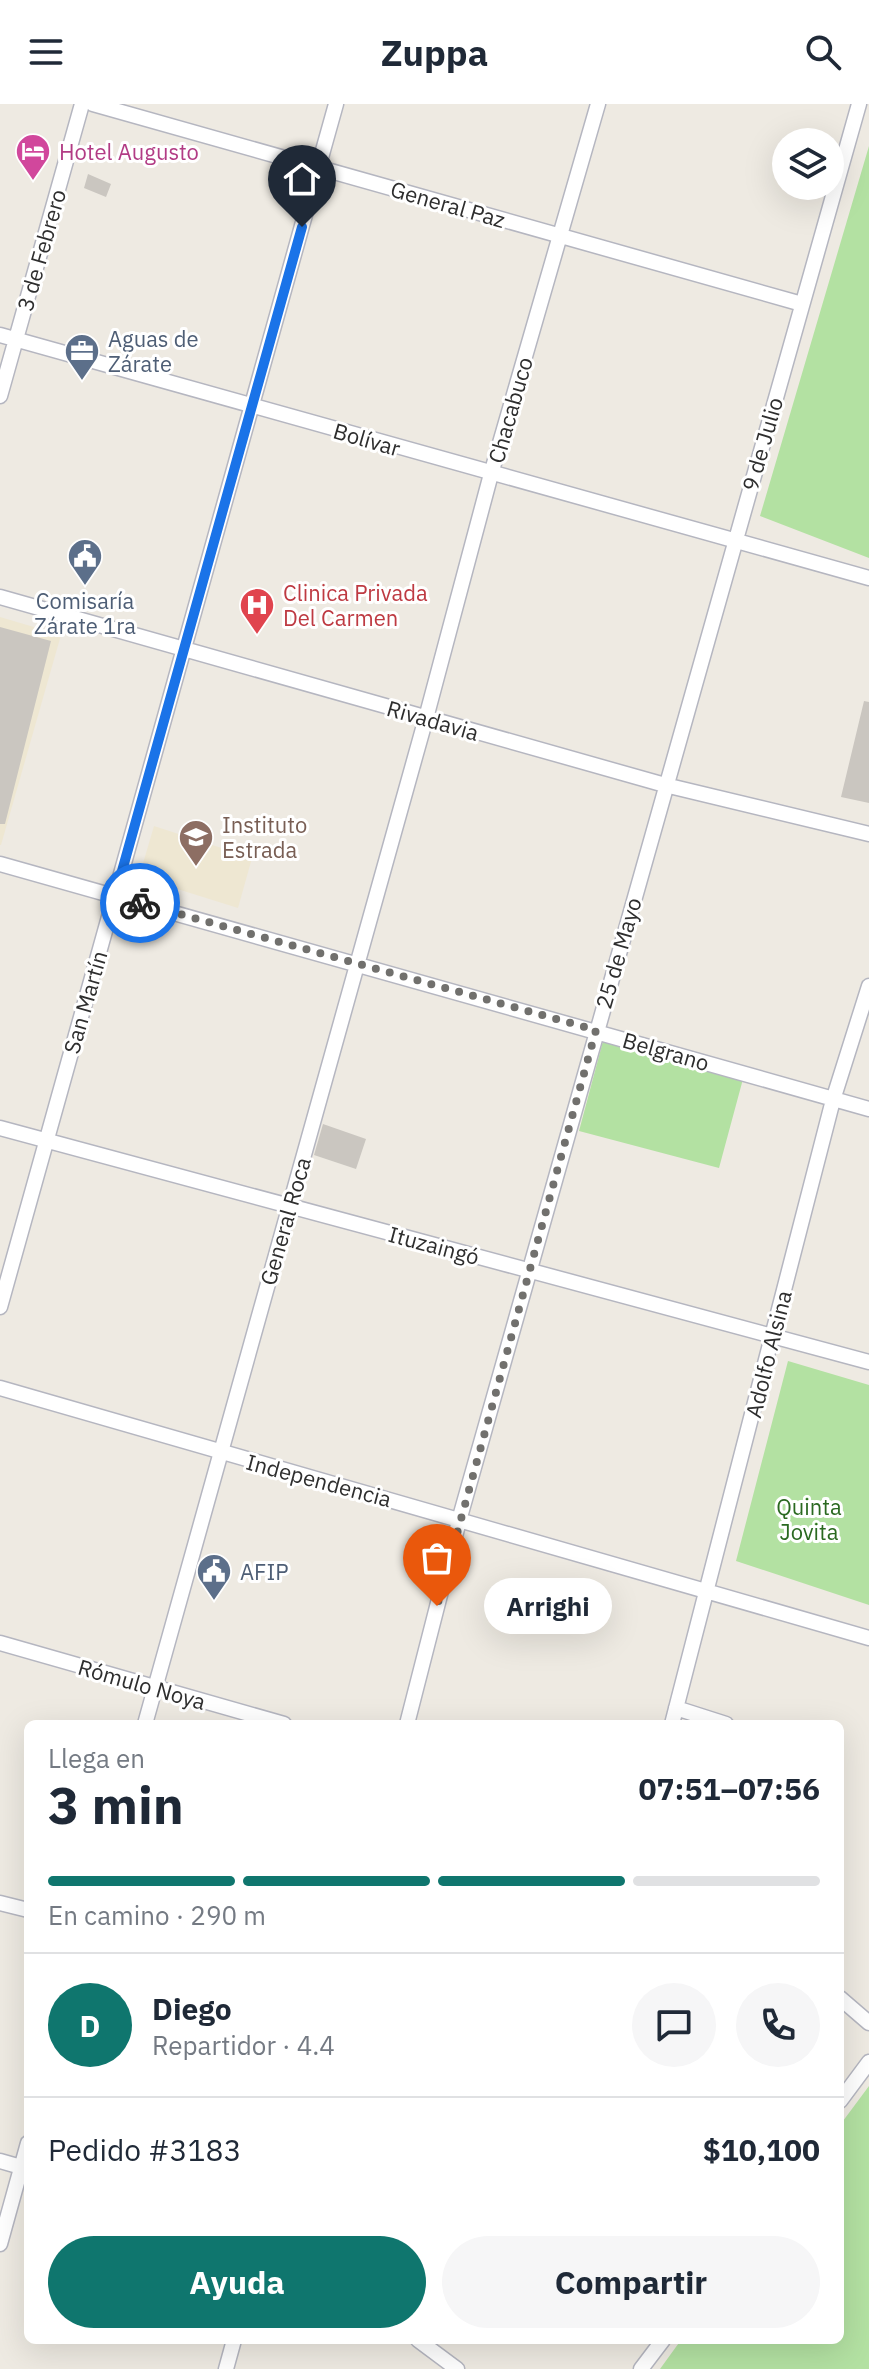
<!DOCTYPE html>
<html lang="es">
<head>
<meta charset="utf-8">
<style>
  :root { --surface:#fff; --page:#f6f6f7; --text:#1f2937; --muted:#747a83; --line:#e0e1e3; --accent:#0f766e }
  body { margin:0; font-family:"IBM Plex Sans",sans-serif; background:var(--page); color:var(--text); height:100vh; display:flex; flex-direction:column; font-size:30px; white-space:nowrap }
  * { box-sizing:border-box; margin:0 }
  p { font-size:26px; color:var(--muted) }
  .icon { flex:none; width:44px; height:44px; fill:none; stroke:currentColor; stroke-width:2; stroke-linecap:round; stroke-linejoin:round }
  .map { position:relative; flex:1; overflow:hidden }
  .side { position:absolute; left:24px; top:1616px; width:820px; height:624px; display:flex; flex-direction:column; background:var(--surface); border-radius:12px; box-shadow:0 8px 32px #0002 }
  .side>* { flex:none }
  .tools { position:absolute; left:772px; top:24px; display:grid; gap:16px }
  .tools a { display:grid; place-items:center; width:72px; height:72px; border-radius:50%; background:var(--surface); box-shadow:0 8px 32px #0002; font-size:40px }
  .pin { position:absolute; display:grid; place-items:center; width:68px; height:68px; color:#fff; margin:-82px -34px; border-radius:50% 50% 50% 0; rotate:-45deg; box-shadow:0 0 8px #0007 }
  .pin .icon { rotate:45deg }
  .courier { position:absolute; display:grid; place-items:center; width:80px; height:80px; margin:-40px; border:6px solid #1a73e8; border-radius:50%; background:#fff; color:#222; box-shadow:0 2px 10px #0007 }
  .bubble { position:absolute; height:56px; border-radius:28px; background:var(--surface); box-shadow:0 8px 32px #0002; font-size:26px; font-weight:700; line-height:56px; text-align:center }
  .head em { font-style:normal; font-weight:700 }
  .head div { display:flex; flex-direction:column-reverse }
  .head { display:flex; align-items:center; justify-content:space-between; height:136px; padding:0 24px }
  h1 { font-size:52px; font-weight:700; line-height:60px }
  .bar { display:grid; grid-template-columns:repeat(4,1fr); gap:12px 8px; align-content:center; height:96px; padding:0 24px }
  .bar i { height:10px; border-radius:6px; background:var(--line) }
  .bar .selected { background:var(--accent) }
  .bar p { grid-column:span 4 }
  .line { display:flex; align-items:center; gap:20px; padding:0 24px; border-top:2px solid var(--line) }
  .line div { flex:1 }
  .round { display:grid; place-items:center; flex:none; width:84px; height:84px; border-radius:42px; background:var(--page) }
  .action { display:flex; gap:16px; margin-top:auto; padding:16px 24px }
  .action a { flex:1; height:92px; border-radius:48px; background:var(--accent); color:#fff; font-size:32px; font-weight:700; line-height:92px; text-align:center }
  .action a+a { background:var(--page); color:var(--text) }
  header { display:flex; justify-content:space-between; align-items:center; height:104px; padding:0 24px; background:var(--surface); font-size:36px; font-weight:700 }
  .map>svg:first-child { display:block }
</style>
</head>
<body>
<header><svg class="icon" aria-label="menu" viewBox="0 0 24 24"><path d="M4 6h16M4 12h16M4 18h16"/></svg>Zuppa<svg class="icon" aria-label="search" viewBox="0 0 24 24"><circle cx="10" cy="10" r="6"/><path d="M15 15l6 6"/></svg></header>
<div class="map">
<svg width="869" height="2265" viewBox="0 0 869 2265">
  <rect width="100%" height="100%" fill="#eeeae2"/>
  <path fill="#eee7d2" d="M 0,513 L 61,531 L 1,741 L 0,741 Z
    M 154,722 L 252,754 L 238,804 L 139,773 Z"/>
  <path fill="#b3e1a2" d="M 869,42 L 869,454 L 760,412 Z
    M 603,937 L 743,975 L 719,1064 L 579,1027 Z
    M 788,1257 L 869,1281 L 869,1501 L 736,1457 Z
    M 869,1982 L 869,2265 L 660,2265 L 681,2236 L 840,2236 L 840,2021 Z"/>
  <path fill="#cac6c0" d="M 88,70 L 111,80 L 106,93 L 84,84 Z
    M 0,523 L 51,537 L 5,720 L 0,720 Z
    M 864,597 L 869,598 L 869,699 L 841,693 Z
    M 323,1020 L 366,1035 L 356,1065 L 314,1051 Z"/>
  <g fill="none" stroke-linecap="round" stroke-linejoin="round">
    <g stroke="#b5b6c0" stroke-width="17">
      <path id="minor" d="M 93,0 L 802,200
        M 0,231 L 869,474
        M 0,292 L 82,0
        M 0,493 L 665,681 L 869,730
        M 0,760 L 869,1005
        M 0,1024 L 869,1258
        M 0,1203 L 336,0
        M 0,1284 L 869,1534
        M 0,1539 L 284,1620
        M 676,1604 L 726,1620
        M 145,1620 L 426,614 L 491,370 L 598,0
        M 407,1620 L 460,1413 L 859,0
        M 672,1620 L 833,996 L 869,882
        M 0,1799 L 28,1806
        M 840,1894 L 869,1919
        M 840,1997 L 869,1958
        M 0,2057 L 28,2065
        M 0,2140 L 28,2039
        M 418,2236 L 457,2265
        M 226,2265 L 234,2236
        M 641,2265 L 663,2236"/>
    </g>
    <use href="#minor" stroke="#fff" stroke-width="14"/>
  </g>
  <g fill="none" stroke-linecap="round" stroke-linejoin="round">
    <path stroke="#71706d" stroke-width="8" stroke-dasharray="0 14.4" d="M 140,799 L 596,926 L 437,1502"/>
    <path stroke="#1a73e8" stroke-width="10" d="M 140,799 L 115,792 L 302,123"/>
  </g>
  <defs>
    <g id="hotel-pin" transform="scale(1.8)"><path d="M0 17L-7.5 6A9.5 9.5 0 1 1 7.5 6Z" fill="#d1479c" stroke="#fff"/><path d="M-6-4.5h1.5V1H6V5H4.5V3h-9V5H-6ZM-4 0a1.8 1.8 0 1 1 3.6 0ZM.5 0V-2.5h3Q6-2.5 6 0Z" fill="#fff"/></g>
    <g id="office-pin" transform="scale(1.8)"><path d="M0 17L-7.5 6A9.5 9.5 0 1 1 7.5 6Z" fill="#5c6f8a" stroke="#fff"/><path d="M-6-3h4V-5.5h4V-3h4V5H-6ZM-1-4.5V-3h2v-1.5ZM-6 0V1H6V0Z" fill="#fff"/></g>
    <g id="civic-pin" transform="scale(1.8)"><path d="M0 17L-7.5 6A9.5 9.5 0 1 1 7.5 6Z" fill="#5c6f8a" stroke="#fff"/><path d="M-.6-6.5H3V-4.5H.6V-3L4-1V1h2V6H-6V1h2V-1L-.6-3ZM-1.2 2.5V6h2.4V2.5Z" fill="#fff"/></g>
    <g id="hospital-pin" transform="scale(1.8)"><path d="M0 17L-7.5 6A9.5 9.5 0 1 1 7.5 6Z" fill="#e0444e" stroke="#fff"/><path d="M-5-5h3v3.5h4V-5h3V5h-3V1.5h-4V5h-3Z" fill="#fff"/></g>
    <g id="school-pin" transform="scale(1.8)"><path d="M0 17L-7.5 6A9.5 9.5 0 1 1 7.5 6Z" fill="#8d6e63" stroke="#fff"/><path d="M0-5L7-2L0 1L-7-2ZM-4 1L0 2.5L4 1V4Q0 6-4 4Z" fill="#fff"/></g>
  </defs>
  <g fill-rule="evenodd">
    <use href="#hotel-pin" x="33" y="47"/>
    <use href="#office-pin" x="82" y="247"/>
    <use href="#civic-pin" x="85" y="452"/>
    <use href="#hospital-pin" x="257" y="501"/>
    <use href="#school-pin" x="196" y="733"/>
    <use href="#civic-pin" x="214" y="1467"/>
  </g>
  <g text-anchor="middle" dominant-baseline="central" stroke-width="6" stroke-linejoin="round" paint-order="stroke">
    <g font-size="22" fill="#b23c85" stroke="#fff" text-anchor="start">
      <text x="59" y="47">Hotel Augusto</text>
    </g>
    <g font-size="22" fill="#2e2e2e" stroke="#fff">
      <text transform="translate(448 100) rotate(16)">General Paz</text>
      <text transform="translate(41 146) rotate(-74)">3 de Febrero</text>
      <text transform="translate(510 306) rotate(-74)">Chacabuco</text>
      <text transform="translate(367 335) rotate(16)">Bolívar</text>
      <text transform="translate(762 340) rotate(-74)">9 de Julio</text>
      <text transform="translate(433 616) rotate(16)">Rivadavia</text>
      <text transform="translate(618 849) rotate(-74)">25 de Mayo</text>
      <text transform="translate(85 898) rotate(-74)">San Martín</text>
      <text transform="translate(666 947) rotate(16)">Belgrano</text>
      <text transform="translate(285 1117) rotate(-74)">General Roca</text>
      <text transform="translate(434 1141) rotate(15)">Ituzaingó</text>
      <text transform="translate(768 1250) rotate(-76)">Adolfo Alsina</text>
      <text transform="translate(319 1376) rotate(15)">Independencia</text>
      <text transform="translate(142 1580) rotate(16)">Rómulo Noya</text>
    </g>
    <g font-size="22" fill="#4e5e75" stroke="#fff" text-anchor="start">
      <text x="108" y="234">Aguas de<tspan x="108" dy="25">Zárate</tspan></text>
      <text x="85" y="496" text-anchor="middle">Comisaría<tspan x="85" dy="25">Zárate 1ra</tspan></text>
      <text x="240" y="1467">AFIP</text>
    </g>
    <g font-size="22" fill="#be3a42" stroke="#fff" text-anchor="start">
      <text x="283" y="488">Clinica Privada<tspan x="283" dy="25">Del Carmen</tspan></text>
    </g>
    <g font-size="22" fill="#785e54" stroke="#fff" text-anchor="start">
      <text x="222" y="720">Instituto<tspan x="222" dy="25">Estrada</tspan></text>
    </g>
    <g font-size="22" fill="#2a6920" stroke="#fff">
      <text x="809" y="1402">Quinta<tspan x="809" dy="25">Jovita</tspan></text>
    </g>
  </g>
</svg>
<div class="tools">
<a><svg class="icon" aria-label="layers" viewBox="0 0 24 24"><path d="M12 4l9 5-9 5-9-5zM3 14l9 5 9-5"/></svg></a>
</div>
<div class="pin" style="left:437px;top:1502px;background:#ea580c"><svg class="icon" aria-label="bag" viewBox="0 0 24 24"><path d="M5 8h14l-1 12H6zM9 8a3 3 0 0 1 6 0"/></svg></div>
<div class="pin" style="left:302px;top:123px;background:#1f2937"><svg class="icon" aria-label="home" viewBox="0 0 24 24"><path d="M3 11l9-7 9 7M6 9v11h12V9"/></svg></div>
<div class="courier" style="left:140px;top:799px"><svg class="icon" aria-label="bike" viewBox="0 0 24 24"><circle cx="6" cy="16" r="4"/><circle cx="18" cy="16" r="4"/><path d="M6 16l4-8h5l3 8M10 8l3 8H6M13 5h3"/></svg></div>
<div class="bubble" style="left:484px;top:1474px;width:128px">Arrighi</div>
<section class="side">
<div class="head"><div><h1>3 min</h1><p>Llega en</p></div><em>07:51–07:56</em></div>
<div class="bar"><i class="selected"></i><i class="selected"></i><i class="selected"></i><i></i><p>En camino · 290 m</p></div>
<div class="line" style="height:144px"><b class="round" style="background:var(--accent);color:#fff">D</b><div><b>Diego</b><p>Repartidor · 4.4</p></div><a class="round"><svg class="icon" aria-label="chat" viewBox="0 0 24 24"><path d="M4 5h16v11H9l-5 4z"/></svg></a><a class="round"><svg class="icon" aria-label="phone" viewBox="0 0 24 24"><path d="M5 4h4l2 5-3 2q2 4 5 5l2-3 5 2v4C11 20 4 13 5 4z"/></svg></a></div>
<div class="line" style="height:104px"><div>Pedido #3183</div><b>$10,100</b></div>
<div class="action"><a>Ayuda</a><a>Compartir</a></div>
</section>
</div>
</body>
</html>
